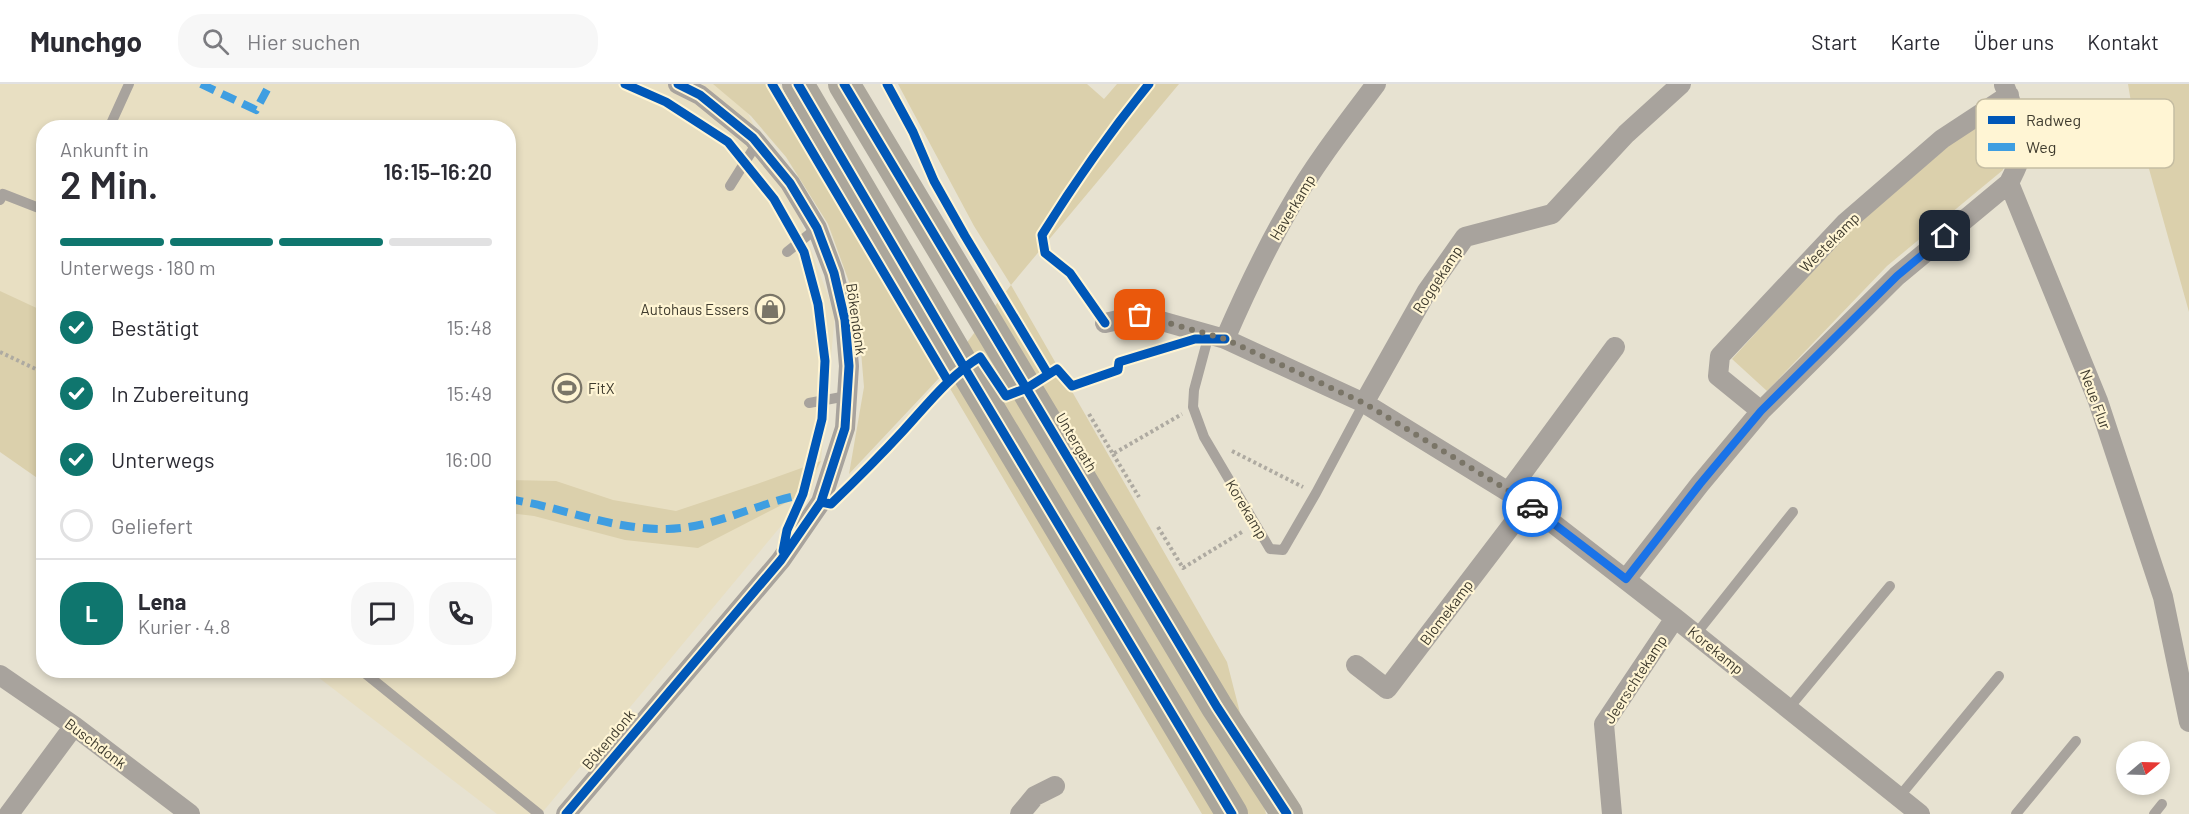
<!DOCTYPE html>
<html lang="de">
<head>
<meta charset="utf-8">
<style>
  :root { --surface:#fff; --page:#f7f7f7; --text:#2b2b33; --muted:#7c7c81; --line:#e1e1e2; --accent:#0f766e }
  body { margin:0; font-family:Barlow,sans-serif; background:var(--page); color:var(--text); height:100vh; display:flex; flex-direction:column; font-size:22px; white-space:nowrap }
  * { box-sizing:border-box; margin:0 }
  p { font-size:20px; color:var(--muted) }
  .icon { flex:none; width:33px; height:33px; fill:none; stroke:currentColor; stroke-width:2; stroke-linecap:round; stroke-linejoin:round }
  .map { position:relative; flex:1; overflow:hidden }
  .sheet { position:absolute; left:36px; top:36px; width:480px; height:558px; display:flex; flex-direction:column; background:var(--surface); border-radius:24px; box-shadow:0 3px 9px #0003 }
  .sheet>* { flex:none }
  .needle { width:39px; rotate:71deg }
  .fabs { position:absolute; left:2116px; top:657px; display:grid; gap:12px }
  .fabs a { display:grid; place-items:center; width:54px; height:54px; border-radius:50%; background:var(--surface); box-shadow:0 3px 9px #0003; font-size:30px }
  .pin { position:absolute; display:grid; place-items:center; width:51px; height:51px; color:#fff; margin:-26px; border-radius:12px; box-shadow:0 3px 9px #0006 }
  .courier { position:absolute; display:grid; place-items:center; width:60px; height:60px; margin:-30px; border:4px solid #1a73e8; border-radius:50%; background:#fff; color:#222; box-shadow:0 2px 8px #0007 }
  .summary em { font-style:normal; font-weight:600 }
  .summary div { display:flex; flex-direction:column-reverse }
  .summary { display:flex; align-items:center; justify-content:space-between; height:102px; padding:0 24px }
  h1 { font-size:39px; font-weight:600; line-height:45px }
  .bar { display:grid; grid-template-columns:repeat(4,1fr); gap:9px 6px; align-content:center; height:72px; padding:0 24px }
  .bar i { height:8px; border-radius:4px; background:var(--line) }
  .bar .on { background:var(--accent) }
  .bar p { grid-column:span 4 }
  .line { display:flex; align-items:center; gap:15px; padding:0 24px; border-top:2px solid var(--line) }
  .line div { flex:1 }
  .round { display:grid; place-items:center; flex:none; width:63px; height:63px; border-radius:24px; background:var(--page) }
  ol { padding:0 24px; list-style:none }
  li { display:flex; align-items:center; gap:18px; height:66px }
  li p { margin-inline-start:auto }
  li .icon { padding:6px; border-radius:50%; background:var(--accent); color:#fff; stroke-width:4 }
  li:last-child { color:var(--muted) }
  li i { width:33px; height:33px; border:3px solid var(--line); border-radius:50% }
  header { display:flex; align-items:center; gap:36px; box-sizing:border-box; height:84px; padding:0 30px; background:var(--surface); border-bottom:2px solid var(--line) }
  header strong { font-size:28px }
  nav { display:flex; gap:33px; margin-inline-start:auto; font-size:21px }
  .search { width:420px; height:54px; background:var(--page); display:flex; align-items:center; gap:15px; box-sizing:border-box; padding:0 21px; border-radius:24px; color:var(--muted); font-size:22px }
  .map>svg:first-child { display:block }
</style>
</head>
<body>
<header>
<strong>Munchgo</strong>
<div class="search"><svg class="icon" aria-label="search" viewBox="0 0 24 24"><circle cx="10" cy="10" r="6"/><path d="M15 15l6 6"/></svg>Hier suchen</div>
<nav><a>Start</a><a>Karte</a><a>Über uns</a><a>Kontakt</a></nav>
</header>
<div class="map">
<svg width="2189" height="730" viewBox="0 0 2189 730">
  <rect width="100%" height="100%" fill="#e7e2d1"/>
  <path fill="#e8dfc2" d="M 0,0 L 733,0 L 797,127 L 835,231 L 821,377 L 811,406 L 541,730 L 497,730 L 310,587 L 508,586 L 508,44 L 44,44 L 43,265 L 0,245 Z"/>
  <path fill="#dbd0ac" d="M 713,0 L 770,0 L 942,291 L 1011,201 L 974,142 L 898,0 L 1087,0 L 1104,15 L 1117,0 L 1179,0 L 1011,201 L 1227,578 L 1266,730 L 1202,730 L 942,291 L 849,390 L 864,303 L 857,220 L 828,140 L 786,73 L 751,32 Z
    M 2128,0 L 2189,0 L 2189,228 L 2132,24 Z
    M 1995,30 L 2004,51 L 2003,86 L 1887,182 L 1767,307 L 1732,275 L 1843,153 L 1974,40 Z
    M 0,207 L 43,227 L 43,398 L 0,368 Z
    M 821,377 L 803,410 L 698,464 L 625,456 L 534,432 L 509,429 L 509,396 L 556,397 L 613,416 L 676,427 L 757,400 Z"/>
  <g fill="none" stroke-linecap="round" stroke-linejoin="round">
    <path stroke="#aeaaa1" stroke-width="4" stroke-dasharray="3 3" stroke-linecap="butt" d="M 0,268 L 44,289
      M 1089,330 L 1113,370 L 1182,330
      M 1232,367 L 1303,403
      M 1113,370 L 1139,413
      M 1158,443 L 1183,484 L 1242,448"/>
    <path stroke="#a8a39d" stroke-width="10" d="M 109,44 L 129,0
      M 730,102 L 757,59
      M 0,116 L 3,110 L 44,126
      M 787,168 L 817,144
      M 1209,250 L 1194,306 L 1193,323 L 1204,353 L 1270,465 L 1283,466 L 1316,409 L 1364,319
      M 809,319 L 847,312
      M 1696,550 L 1793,428
      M 361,586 L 539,730
      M 1788,625 L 1890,502
      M 1899,713 L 1999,592
      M 2016,730 L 2076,657
      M 2154,730 L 2162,720"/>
    <path stroke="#a8a39d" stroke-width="20" d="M 2004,1 C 2013,20 2022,55 2019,76 C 2017,84 2012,92 2009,99 L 2098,317 L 2163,513 L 2189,638
      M 1105,239 L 1140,231 L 1225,255 L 1364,319 L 1528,420 L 1675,534 L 1920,730
      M 1225,255 C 1245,209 1266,164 1292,120 C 1316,78 1347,39 1376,0
      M 1364,319 L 1427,207 L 1465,153 L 1552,130 L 1626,50 L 1681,0
      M 1761,327 L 1897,192 L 2009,99
      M 1509,407 L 1615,263
      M 1626,495 L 1700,400 L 1761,327 L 1718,292 L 1720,272 L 1845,139 L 1942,55 L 2009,11
      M 1356,581 L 1387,605 L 1528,420
      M 0,591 L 74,642 L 190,730
      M 9,730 L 74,642
      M 566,730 L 781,476 L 821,418 L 845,344 L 849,282 L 845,236 L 834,189 L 817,144 L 790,99 L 753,54 L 700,11 L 678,0
      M 1020,730 L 1035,712 L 1055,702
      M 1612,730 L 1604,640 L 1675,534"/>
    <path stroke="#aba69b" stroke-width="32" d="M 798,0 L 964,283 L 1232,730
      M 844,0 L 1217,623 L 1287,730"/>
    <path stroke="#3f9ee1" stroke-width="8" stroke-dasharray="15 8" stroke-linecap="butt" d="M 201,0 L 256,26 L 270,0
      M 369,39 L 371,44
      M 508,415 C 562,423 612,446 667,445 C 716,444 758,418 806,410"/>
    <g stroke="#fff5d4" stroke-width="13">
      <path id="cycleway" d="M 625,0 L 666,18 L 728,58 L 774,115 L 804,168 L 818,220 L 825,277 L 822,335 L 803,410 L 787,446 L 783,467
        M 772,0 L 948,297
        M 798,0 L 964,283 L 1232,730
        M 844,0 L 1217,623 L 1287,730
        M 887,0 L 913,48 L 934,97 L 965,152 L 1048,290
        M 1105,239 L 1070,189 L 1045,169 L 1042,151 C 1075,98 1110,48 1149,0
        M 821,418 L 831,420 C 856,396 880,372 903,347 C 927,321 949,292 980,273 L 1006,312 L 1027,304 L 1057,285 L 1072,302 L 1118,286 L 1119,278 L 1195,255 L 1225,255
        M 566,730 L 781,476 L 821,418 L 845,344 L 849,282 L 845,236 L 834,189 L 817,144 L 790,99 L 753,54 L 700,11 L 678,0"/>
    </g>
    <use href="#cycleway" stroke="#0057b8" stroke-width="9"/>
  </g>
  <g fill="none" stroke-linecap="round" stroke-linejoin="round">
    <path stroke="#7a7567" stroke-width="6" stroke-dasharray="0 10.8" d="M 1140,231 L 1225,255 L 1364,319 L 1509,407 L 1532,423"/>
    <path stroke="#1a73e8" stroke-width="8" d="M 1532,423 L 1626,495 L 1700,400 L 1761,327 L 1897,192 L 1945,152"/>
  </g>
  <defs>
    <g id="shop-ring" transform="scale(1.5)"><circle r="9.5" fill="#fff5d4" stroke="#7a7567" stroke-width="1.5"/><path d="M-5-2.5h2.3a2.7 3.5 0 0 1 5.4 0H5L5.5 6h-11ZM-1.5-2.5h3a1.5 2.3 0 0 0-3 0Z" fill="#7a7567"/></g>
    <g id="stadium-ring" transform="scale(1.5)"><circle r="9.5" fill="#fff5d4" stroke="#7a7567" stroke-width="1.5"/><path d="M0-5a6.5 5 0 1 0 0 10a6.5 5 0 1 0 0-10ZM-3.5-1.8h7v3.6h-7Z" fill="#7a7567"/></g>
  </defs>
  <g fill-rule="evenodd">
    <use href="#shop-ring" x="770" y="225"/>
    <use href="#stadium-ring" x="567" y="304"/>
  </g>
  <g text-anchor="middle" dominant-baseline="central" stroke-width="4.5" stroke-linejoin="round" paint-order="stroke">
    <g font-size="15" fill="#3f3b2e" stroke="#fff5d4">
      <text transform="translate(1292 123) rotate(-59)">Haverkamp</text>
      <text transform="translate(1829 158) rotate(-45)">Weetekamp</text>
      <text transform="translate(1437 195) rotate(-57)">Roggekamp</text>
      <text transform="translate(857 235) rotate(82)">Bökendonk</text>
      <text transform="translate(2096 315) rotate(70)">Neue Flur</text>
      <text transform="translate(1077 358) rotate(59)">Untergath</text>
      <text transform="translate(1247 425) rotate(59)">Korekamp</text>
      <text transform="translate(1446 528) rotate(-53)">Blomekamp</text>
      <text transform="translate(1716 566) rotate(39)">Korekamp</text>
      <text transform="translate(1635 595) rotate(-57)">Jeerschtekamp</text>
      <text transform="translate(608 655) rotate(-50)">Bökendonk</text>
      <text transform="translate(96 659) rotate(37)">Buschdonk</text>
    </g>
    <g font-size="15" fill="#3f3b2e" stroke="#fff5d4" text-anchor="end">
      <text x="749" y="225">Autohaus Essers</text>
      <text x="588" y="304" text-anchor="start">FitX</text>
    </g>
  </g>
  <rect x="1976" y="15" width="198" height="69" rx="9" fill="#fff5d4" stroke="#c5bda2" stroke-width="1.5"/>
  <rect x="1988" y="32" width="27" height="8" fill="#0057b8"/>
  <rect x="1988" y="59" width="27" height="8" fill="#3f9ee1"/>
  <g font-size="16" fill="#3f3b2e">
    <text x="2026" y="42">Radweg</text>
    <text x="2026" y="69">Weg</text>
  </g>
</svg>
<div class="fabs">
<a><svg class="needle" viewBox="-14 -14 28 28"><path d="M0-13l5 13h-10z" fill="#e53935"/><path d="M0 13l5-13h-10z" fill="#7c7c81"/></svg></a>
</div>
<div class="pin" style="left:1140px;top:231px;background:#ea580c"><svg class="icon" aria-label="bag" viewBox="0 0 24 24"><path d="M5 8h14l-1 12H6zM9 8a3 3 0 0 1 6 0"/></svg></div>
<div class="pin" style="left:1945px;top:152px;background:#1f2937"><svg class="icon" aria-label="home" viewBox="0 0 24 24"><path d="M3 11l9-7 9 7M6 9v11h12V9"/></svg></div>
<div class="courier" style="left:1532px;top:423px"><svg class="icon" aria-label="car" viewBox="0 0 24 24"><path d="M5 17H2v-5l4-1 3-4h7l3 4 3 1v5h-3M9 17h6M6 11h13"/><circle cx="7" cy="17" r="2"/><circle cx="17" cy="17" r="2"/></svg></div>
<section class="sheet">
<div class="summary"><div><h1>2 Min.</h1><p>Ankunft in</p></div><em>16:15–16:20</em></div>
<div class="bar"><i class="on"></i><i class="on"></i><i class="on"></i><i></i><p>Unterwegs · 180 m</p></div>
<ol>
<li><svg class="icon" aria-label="check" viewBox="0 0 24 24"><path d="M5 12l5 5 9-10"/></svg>Bestätigt<p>15:48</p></li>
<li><svg class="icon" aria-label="check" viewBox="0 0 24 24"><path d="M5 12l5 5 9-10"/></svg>In Zubereitung<p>15:49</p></li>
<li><svg class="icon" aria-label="check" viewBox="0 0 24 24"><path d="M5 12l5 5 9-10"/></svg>Unterwegs<p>16:00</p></li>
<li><i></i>Geliefert</li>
</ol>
<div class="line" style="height:108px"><b class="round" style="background:var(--accent);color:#fff">L</b><div><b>Lena</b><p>Kurier · 4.8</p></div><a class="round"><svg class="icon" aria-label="chat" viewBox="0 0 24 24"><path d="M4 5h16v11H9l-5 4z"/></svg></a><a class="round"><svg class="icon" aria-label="phone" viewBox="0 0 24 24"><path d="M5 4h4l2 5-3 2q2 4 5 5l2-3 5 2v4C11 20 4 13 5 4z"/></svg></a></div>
</section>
</div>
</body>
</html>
